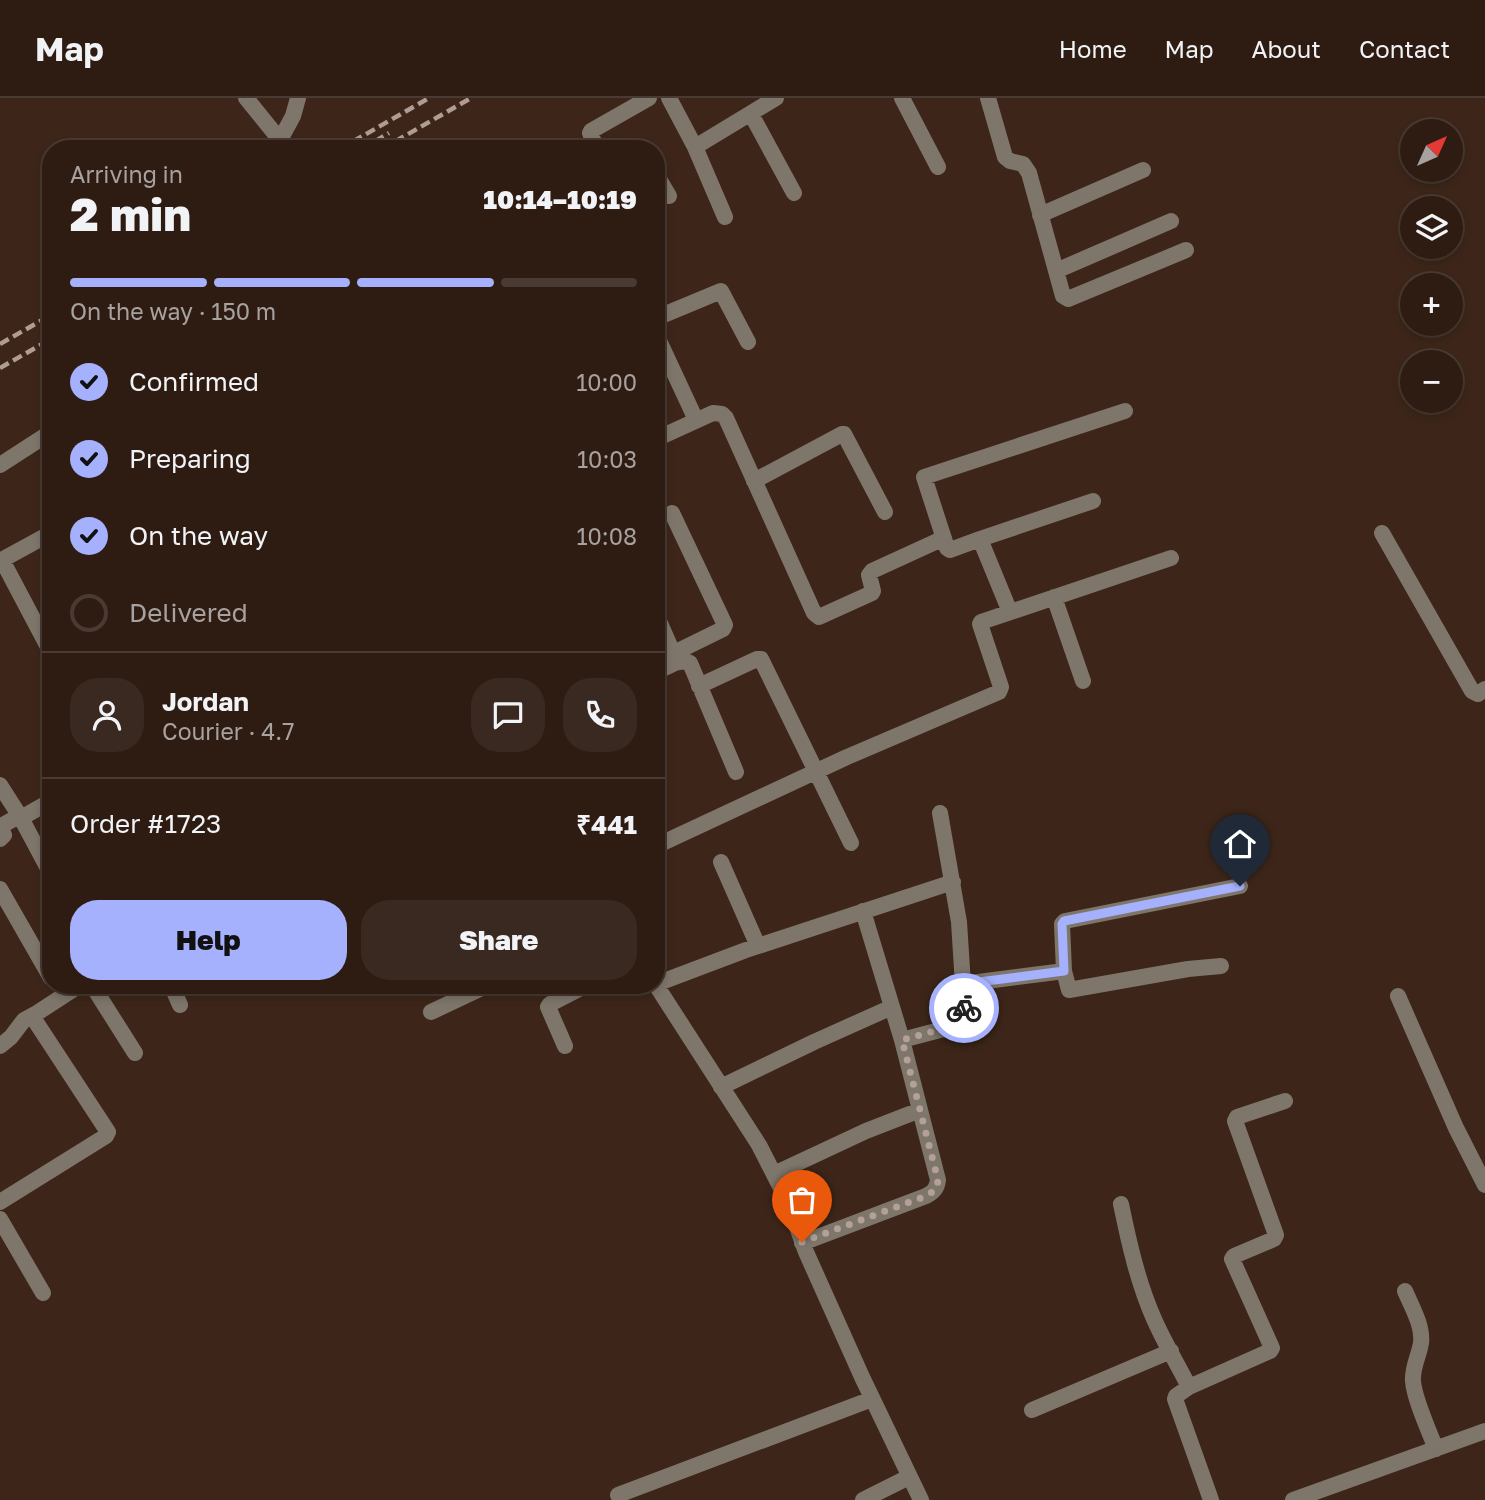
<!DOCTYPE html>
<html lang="en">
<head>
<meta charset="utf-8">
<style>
  :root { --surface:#2e1c13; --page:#3a2921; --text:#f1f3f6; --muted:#a7a1a0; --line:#493a33; --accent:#a5b1fc }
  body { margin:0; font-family:"Golos Text",sans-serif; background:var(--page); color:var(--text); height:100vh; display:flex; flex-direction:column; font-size:26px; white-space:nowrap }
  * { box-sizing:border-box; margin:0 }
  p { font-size:23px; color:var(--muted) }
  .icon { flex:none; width:38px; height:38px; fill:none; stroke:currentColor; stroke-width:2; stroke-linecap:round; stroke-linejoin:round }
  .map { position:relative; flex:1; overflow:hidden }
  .details { position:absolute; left:42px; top:42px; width:623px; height:854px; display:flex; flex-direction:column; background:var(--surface); border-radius:28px; box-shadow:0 4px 10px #0003,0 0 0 2px var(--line) }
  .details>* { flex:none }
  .needle { width:46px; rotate:45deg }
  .controls { position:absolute; left:1400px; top:21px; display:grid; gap:14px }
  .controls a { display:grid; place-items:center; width:63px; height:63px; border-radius:50%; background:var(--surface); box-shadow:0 4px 10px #0003,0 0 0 2px var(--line); font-size:35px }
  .pin { position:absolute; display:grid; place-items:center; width:60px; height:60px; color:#fff; margin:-72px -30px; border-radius:50% 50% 50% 0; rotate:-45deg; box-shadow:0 0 7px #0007 }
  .pin .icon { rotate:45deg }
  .courier { position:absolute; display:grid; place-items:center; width:70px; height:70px; margin:-35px; border:5px solid #a5b1fc; border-radius:50%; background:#fff; color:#222; box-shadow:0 2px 9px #0007 }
  .head em { font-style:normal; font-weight:800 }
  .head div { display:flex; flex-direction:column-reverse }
  .head { display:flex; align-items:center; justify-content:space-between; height:119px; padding:0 28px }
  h1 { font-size:46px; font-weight:800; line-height:52px }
  .bar { display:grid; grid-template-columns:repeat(4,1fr); gap:10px 7px; align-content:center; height:84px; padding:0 28px }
  .bar i { height:9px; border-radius:5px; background:var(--line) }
  .bar .on { background:var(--accent) }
  .bar p { grid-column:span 4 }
  .line { display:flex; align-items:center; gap:18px; padding:0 28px; border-top:2px solid var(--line) }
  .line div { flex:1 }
  .round { display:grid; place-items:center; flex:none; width:74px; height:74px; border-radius:28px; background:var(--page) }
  ol { padding:0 28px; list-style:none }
  li { display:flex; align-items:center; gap:21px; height:77px }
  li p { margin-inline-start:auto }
  li .icon { padding:7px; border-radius:50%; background:var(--accent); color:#111; stroke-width:4 }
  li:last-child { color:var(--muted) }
  li i { width:38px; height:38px; border:4px solid var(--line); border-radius:50% }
  .action { display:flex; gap:14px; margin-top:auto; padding:14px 28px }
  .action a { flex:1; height:80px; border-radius:28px; background:var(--accent); color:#111; font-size:28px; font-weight:800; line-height:80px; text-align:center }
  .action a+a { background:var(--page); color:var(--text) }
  header { display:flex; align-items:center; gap:42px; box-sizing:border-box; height:98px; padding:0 35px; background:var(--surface); border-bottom:2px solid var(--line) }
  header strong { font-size:33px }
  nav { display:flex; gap:38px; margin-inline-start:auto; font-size:24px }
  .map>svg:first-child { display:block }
</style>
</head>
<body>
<header>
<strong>Map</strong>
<nav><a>Home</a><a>Map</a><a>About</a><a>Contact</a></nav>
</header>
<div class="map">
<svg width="1485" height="1402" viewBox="0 0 1485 1402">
  <rect width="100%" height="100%" fill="#3d2619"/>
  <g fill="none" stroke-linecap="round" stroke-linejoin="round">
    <path stroke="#7e766b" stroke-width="16" d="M 246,0 L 280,42
      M 669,0 L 695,49 L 725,119
      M 902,0 L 938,69
      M 988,0 L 1005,59 L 1010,63 L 1023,66 L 1029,75 L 1063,198 L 1068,201 L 1186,152
      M 751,16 L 794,95
      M 695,49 L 776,0
      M 277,51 L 280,42 L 293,18 L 298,0
      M 597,51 L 590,35 L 591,33 L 649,0
      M 656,76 L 669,98
      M 1040,117 L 1143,72
      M 1056,173 L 1171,123
      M 656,220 L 721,193 L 748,244
      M 656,236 L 696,322
      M 656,341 L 713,315 L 722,316 L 726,320 L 814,515 L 819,519 L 872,495 L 873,493 L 869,477 L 872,473 L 944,440
      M 0,367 L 51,334
      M 754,383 L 842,336 L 844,336 L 885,414
      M 672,415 L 725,527 L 723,531 L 674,555
      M 1382,435 L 1472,593 L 1478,596 L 1485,591
      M 980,441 L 1093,403
      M 2,462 L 47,547 L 51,550
      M 0,463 L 51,435
      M 1054,499 L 1083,583
      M 1010,514 L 980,441 L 950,452 L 947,450 L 924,379 L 1125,313
      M 656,516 L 676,562 L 675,565 L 656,574
      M 675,565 L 685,563 L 690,565 L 736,674
      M 699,588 L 757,561 L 761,561 L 851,745
      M 0,687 L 21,720 L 51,776
      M 21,720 L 51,703
      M 0,741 L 4,737 L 1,731 L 1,728 L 19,718
      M 656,748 L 847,659 L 999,594 L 1001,589 L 980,526 L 981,524 L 1171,460
      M 721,764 L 758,848
      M 0,791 L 51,880
      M 1064,873 L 1069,892 L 1188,871 L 1221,868
      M 656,886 L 746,852 L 953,784
      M 963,886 L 1064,873 L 1062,826 L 1065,823 L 1240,788
      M 92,887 L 135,955
      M 164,887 L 173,891 L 180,907
      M 656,887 L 759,1047 L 788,1104 L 806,1154 L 862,1279 L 921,1402
      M 1398,898 L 1456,1030 L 1485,1087
      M 431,914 L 488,887
      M 902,942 L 955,928 L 964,923 L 965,918 L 959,824 L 940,715
      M 0,948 L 11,939 L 24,922 L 37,915 L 80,887
      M 565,948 L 548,909 L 550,906 L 587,887
      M 721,989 L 814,944 L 892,909
      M 774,1076 L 866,1033 L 920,1012
      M 0,1104 L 106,1038 L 108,1034 L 32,918
      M 1121,1106 C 1129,1145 1138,1185 1154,1221 C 1164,1244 1178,1267 1189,1289
      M 0,1121 L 43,1195
      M 802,1145 L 926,1098 C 933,1094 937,1091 938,1082 L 902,942 L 863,813
      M 1405,1193 C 1412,1209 1423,1228 1421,1245 C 1419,1258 1412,1269 1413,1283 C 1414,1300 1429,1333 1436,1351
      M 1032,1312 L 1171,1253
      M 618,1397 L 872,1301
      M 863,1402 L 909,1379
      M 1211,1402 L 1175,1301 L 1176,1298 L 1189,1289 L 1270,1253 L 1272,1250 L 1232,1161 L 1234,1158 L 1274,1141 L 1276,1137 L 1235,1023 L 1237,1019 L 1285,1003
      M 1293,1402 L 1485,1333"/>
    <path stroke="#af9c92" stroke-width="4.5" stroke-dasharray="10 5" stroke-linecap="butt" d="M 340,51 L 429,0
      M 362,51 L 389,35
      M 382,51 L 471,0
      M 0,246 L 51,217
      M 0,270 L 51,241"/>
  </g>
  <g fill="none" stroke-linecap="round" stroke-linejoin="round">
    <path stroke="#b3a096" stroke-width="7" stroke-dasharray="0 12.6" d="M 802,1144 L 926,1098 C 933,1094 937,1091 938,1082 L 902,942 L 960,926 L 964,923 L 964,910"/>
    <path stroke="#a5b1fc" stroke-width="9" d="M 964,910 L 963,886 L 1064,873 L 1062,826 L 1064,823 L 1240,788"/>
  </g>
</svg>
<div class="controls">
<a><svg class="needle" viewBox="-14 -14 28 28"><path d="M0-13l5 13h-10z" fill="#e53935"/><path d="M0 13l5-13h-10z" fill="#a7a1a0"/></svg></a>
<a><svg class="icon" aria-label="layers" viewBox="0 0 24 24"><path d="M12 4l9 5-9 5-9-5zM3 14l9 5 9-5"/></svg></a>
<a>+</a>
<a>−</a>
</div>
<div class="pin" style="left:802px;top:1144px;background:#ea580c"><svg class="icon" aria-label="bag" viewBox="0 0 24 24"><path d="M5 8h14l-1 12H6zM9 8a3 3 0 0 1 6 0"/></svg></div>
<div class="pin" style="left:1240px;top:788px;background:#1f2937"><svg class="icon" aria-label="home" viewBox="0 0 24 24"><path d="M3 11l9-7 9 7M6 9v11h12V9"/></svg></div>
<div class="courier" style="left:964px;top:910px"><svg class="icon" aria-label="bike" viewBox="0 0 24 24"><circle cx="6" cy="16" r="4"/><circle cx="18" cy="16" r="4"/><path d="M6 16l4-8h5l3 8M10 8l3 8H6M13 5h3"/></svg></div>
<section class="details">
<div class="head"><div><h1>2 min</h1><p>Arriving in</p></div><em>10:14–10:19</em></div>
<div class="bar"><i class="on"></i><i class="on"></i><i class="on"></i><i></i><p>On the way · 150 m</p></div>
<ol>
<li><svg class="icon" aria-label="check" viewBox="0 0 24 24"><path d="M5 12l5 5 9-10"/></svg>Confirmed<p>10:00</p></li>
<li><svg class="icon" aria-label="check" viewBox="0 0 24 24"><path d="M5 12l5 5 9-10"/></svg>Preparing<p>10:03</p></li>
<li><svg class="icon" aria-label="check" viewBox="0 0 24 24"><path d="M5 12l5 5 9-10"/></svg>On the way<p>10:08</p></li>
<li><i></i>Delivered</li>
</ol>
<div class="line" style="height:126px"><a class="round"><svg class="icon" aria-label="person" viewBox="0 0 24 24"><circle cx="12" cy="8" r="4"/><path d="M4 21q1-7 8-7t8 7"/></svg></a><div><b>Jordan</b><p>Courier · 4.7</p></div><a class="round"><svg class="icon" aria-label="chat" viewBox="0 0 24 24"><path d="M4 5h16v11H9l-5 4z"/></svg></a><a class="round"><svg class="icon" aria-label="phone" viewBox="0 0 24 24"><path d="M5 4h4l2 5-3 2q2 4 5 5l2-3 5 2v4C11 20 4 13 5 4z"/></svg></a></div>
<div class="line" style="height:91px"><div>Order #1723</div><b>₹441</b></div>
<div class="action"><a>Help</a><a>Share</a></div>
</section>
</div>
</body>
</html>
